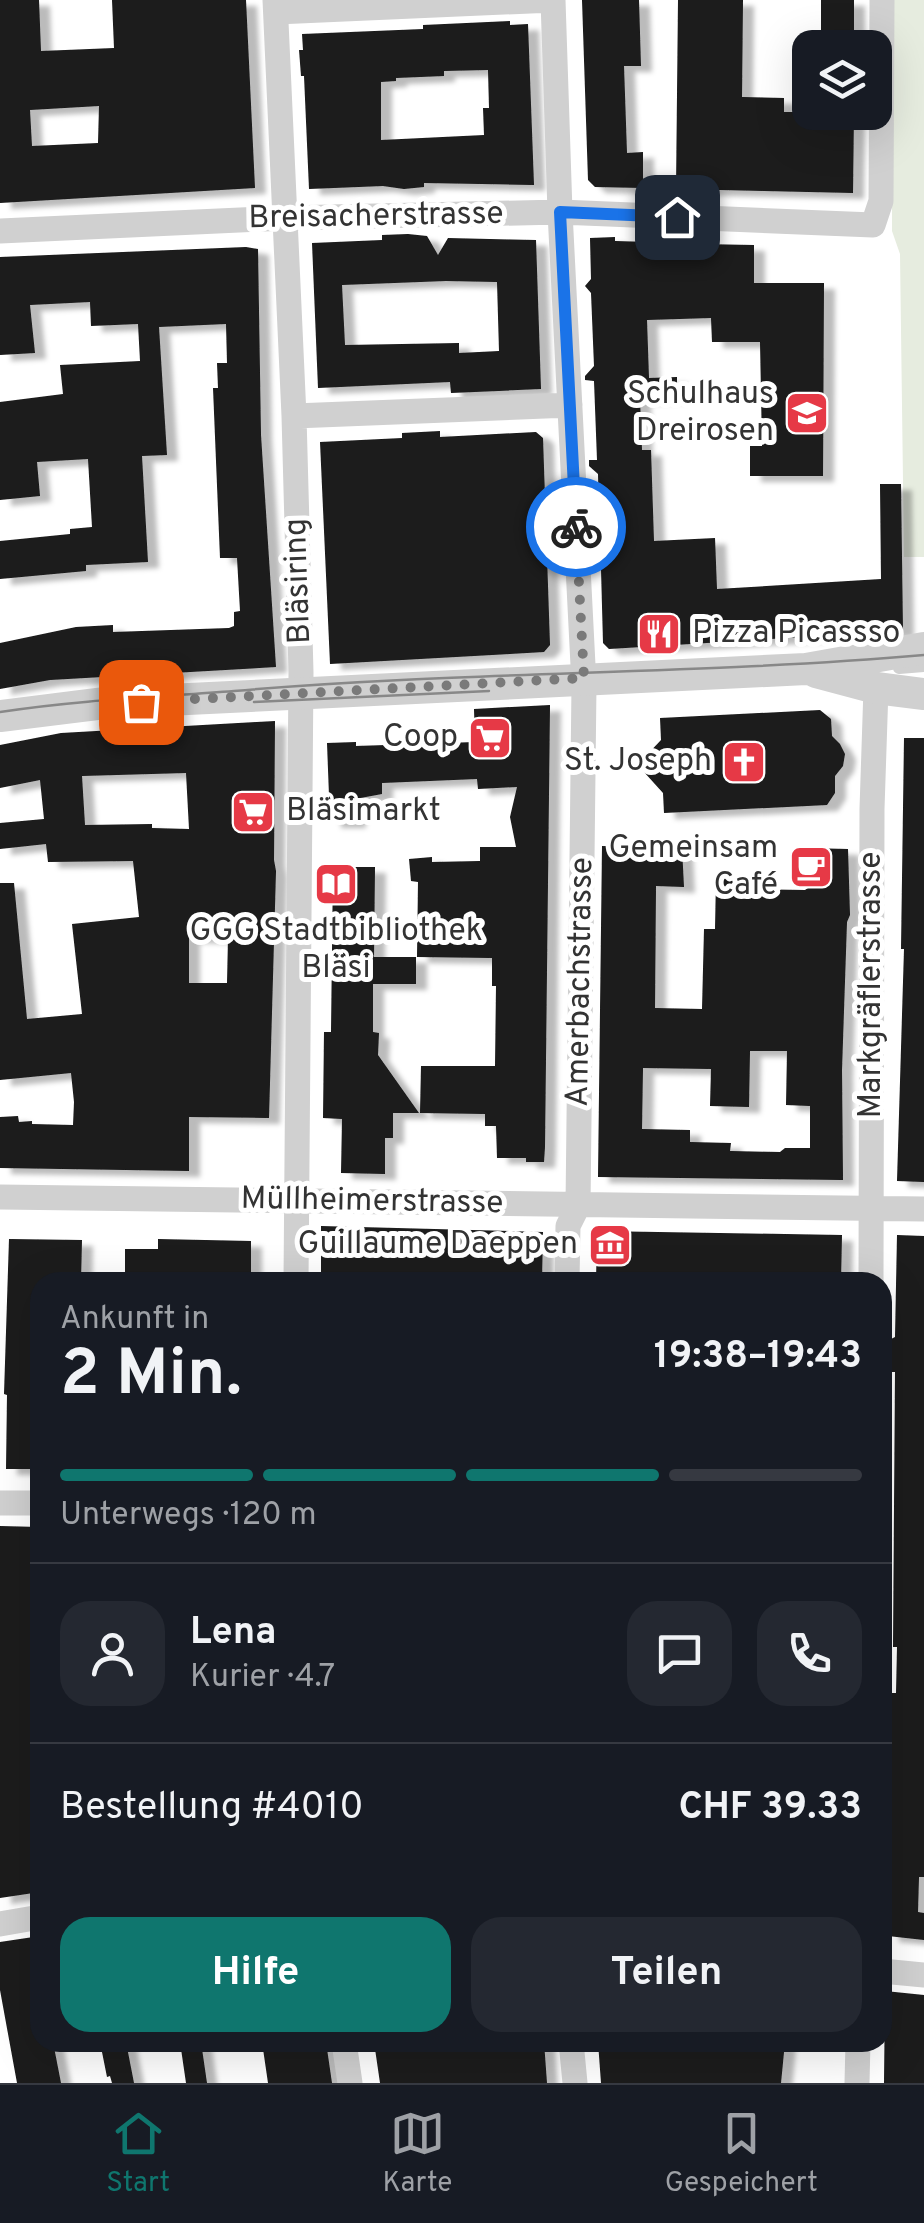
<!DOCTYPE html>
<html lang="de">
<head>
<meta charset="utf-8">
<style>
  :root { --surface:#171b24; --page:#242831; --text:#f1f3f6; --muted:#9ea1a6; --line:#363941; --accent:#0f766e }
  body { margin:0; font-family:Overpass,sans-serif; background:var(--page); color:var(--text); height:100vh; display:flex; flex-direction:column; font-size:38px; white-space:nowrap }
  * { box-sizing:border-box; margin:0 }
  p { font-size:32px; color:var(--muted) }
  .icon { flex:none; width:55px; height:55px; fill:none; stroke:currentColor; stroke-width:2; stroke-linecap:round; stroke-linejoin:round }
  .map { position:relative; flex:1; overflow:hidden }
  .sheet { position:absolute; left:30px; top:1272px; width:862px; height:780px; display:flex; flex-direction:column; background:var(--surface); border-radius:30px; box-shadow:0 10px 40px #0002 }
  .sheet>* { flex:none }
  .controls { position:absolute; left:792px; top:30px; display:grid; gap:20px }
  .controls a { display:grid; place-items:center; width:100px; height:100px; border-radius:20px; background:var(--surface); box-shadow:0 10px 40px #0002; font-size:50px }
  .pin { position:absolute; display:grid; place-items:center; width:85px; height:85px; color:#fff; margin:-42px; border-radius:20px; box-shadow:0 5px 15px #0006 }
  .courier { position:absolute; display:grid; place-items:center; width:100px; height:100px; margin:-50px; border:8px solid #1a73e8; border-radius:50%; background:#fff; color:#222; box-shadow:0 2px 12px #0007 }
  .head em { font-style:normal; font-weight:700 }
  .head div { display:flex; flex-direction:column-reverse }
  .head { display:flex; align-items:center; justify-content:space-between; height:170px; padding:0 30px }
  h1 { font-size:65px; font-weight:700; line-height:75px }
  .bar { display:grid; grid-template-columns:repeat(4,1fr); gap:15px 10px; align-content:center; height:120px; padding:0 30px }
  .bar i { height:12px; border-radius:8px; background:var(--line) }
  .bar .active { background:var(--accent) }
  .bar p { grid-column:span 4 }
  .line { display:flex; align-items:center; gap:25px; padding:0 30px; border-top:2px solid var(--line) }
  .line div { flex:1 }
  .round { display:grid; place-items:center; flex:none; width:105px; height:105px; border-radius:30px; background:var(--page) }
  .cta { display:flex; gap:20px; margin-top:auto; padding:20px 30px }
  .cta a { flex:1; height:115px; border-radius:30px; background:var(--accent); color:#fff; font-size:40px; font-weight:700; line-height:115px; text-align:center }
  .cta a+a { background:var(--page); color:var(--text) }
  .dock { display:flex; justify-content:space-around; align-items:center; height:140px; border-top:2px solid var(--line); background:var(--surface); font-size:28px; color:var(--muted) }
  .dock a { display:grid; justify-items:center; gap:5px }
  .dock .active { color:var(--accent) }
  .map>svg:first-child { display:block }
</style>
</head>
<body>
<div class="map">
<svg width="924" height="2083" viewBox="0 0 924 2083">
  <defs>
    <filter id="shadow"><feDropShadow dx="11" dy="6" stdDeviation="2.5" flood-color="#0004"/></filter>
  </defs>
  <rect width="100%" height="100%" fill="#fff"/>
  <path fill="#e6ecdf" d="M 892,0 L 924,0 L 924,557 L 904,557 L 900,254 L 892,231 Z"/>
  <path fill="#1a1a1a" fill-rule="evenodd" filter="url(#shadow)" d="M 0,0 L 39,0 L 41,51 L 114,48 L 112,0 L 246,0 L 255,188 L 0,203 ZM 99,106 L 98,143 L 32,146 L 30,110 Z
    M 582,0 L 639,0 L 641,66 L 624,66 L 627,153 L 643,152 L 643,188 L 595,187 L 588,180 Z
    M 678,0 L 743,0 L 742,97 L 784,98 L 784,112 L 854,112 L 853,193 L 676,189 Z
    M 821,0 L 854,0 L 854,48 L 821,48 Z
    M 510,21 L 510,25 L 528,24 L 534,185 L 424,183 L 424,187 L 404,189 L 383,186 L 309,189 L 304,76 L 301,76 L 299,50 L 303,50 L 302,34 L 423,29 L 423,25 ZM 488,70 L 489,108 L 483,108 L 484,135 L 381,140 L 381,82 L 396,81 L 396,78 L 444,76 L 444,71 Z
    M 408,234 L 427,236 L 438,255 L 448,238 L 536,240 L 541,389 L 451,393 L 450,382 L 318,388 L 312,243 L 382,240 L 382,235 ZM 446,281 L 497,282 L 499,351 L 459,353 L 459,343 L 345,345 L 342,285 Z
    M 615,237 L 615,241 L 685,243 L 692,237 L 700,244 L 754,245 L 754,283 L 824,283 L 823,476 L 750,476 L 750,446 L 762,446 L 760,342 L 712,342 L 711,318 L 647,320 L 649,378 L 677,377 L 677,397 L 640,399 L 642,450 L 651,450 L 654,541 L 715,538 L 717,589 L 881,579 L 880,484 L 901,484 L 903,631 L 609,649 L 603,643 L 601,569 L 594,569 L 594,562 L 600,555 L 598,474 L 589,466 L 589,460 L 597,460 L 594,381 L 585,380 L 585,376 L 594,366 L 591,293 L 585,286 L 591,279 L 590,238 Z
    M 246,247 L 258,249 L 261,435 L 276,667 L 50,680 L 0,689 L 0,643 L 76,627 L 113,625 L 113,632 L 229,628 L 234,626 L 234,612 L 240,611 L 237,558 L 220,558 L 213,388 L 218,388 L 217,363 L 227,363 L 226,324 L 159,327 L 167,455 L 142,456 L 148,562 L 86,565 L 86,571 L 0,579 L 0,541 L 70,534 L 70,529 L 92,527 L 88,459 L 37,462 L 40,496 L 0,500 L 0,402 L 63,394 L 60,365 L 140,361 L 138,324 L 91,326 L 90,302 L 30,305 L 35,353 L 0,355 L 0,257 Z
    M 440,431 L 440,437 L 536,432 L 543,438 L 550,645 L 544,652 L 330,664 L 320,442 L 402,438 L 402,433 Z
    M 550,705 L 545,1147 L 544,1162 L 526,1162 L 526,1158 L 497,1158 L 496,1126 L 485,1126 L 485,1114 L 420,1113 L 421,1066 L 495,1066 L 496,986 L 492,986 L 492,958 L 417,957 L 418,882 L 411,881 L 409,859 L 432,857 L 432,862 L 480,861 L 480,847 L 516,847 L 510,817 L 517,787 L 478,789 L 477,779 L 382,783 L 382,794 L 355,799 L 355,822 L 330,822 L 327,743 L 356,742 L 356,746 L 475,742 L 474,709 Z
    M 820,710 L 831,719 L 832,736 L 840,744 L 845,754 L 843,766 L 835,776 L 835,793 L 827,805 L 664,813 L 663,793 L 644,772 L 644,758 L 661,740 L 660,718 Z
    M 275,721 L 274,860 L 276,871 L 269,1118 L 189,1117 L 189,1171 L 0,1168 L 0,1117 L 18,1116 L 19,1122 L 32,1121 L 32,1124 L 73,1125 L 74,1102 L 71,1073 L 0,1080 L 0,883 L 14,883 L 27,1019 L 82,1014 L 72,924 L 139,917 L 133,861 L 48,862 L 46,844 L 0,849 L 0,823 L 44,819 L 40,780 L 0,788 L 0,745 L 61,733 ZM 186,773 L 189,829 L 152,828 L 152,824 L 85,825 L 82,776 ZM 189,937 L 228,938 L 227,983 L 189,983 Z
    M 904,738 L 924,738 L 924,1182 L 897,1181 L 904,949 L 901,949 Z
    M 602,846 L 682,848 L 684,887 L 656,886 L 655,1008 L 702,1009 L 704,929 L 715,929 L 716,878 L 742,879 L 742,889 L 805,890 L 808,888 L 808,848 L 848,849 L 850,915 L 847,922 L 842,1070 L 843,1180 L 598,1177 ZM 750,1051 L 787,1051 L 786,1105 L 810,1106 L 810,1148 L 785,1148 L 780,1152 L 730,1151 L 731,1143 L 690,1142 L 690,1130 L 642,1129 L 643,1068 L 711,1069 L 710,1106 L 749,1107 Z
    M 333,867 L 375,867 L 374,957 L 416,957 L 416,984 L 373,984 L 373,1032 L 379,1033 L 378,1055 L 419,1113 L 393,1113 L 393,1138 L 385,1138 L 385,1174 L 341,1173 L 342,1119 L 323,1118 L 324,1032 L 331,1032 Z
    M 321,1226 L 543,1232 L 542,1282 L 321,1282 Z
    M 597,1231 L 842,1235 L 841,1282 L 713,1281 L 713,1272 L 676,1272 L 676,1278 L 646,1277 L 645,1282 L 596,1282 Z
    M 897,1235 L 924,1236 L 924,1877 L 919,1877 L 918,1912 L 924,1913 L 924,1940 L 888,1936 L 887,1831 L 882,1829 L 882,1818 L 888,1816 L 888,1804 L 891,1804 L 892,1693 L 896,1693 L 897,1647 L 893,1647 L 895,1372 L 890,1372 L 891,1339 L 895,1337 Z
    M 9,1239 L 82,1240 L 81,1282 L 40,1282 L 40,1469 L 6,1469 L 7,1395 L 4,1394 Z
    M 158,1239 L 251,1241 L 251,1282 L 157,1282 L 157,1275 L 125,1275 L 125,1249 L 158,1249 Z
    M 0,1526 L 40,1527 L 40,1551 L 36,1551 L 34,1632 L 40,1632 L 40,1723 L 37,1723 L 36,1753 L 31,1754 L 30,1816 L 30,1853 L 40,1851 L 40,1892 L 0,1898 Z
    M 40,1936 L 40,2042 L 53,2042 L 61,2083 L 17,2083 L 0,1990 L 0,1942 Z
    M 885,1991 L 924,1995 L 924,2083 L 884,2083 Z
    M 100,2042 L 126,2042 L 134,2083 L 112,2083 L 110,2076 L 107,2077 Z
    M 180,2042 L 201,2042 L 207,2083 L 186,2083 Z
    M 262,2042 L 326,2042 L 332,2083 L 268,2083 Z
    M 374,2042 L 544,2042 L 547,2083 L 380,2083 Z
    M 598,2042 L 785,2042 L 781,2083 L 601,2083 Z"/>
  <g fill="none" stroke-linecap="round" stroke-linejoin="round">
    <path stroke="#d0d0d0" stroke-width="12" d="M 899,668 L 924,666"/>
    <path stroke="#d0d0d0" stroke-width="25" d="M 275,0 L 294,416 L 301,672 L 296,1282
      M 553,0 L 560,212 L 584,685 L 578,1206 L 568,1226 L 567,1282
      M 276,12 L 553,0
      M 0,231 L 285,218 L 560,212 L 873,225 L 881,201 L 882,0
      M 294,416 L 570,405
      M 0,1197 L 924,1209
      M 871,1282 L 872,809 L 876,688
      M 0,1503 L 40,1503
      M 0,1924 L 40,1917
      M 882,1971 L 924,1975
      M 344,2042 L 350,2083
      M 571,2042 L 575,2083
      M 857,2083 L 858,2042"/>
    <path stroke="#d0d0d0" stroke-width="32" d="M 816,672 L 876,688 L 924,694
      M 0,716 L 105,703 L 806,669 L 924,648"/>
    <path stroke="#888" stroke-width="2.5" d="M 254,702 L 489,691
      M 0,712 C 78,700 156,697 234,691 C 464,671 695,675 924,655"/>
  </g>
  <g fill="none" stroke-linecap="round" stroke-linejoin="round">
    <path stroke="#7a7a7a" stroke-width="10" stroke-dasharray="0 18" d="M 141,702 L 584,678 L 576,527"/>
    <path stroke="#1a73e8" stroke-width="12" d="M 576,527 L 560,212 L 677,217"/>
  </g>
  <defs>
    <g id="school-square" transform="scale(2.25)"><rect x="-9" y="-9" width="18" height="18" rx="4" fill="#e63946" stroke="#fff"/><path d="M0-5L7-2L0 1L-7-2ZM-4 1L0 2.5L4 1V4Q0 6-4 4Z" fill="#fff"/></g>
    <g id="restaurant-square" transform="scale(2.25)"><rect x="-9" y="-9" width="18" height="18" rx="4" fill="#e63946" stroke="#fff"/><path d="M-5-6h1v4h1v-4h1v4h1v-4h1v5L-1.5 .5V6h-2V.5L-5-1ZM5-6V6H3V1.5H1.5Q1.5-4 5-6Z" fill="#fff"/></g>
    <g id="supermarket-square" transform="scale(2.25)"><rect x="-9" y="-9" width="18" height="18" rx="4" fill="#e63946" stroke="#fff"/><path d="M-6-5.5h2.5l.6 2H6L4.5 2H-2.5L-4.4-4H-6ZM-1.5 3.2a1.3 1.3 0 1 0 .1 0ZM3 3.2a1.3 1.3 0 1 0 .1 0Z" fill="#fff"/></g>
    <g id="church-square" transform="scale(2.25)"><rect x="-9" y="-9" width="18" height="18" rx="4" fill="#e63946" stroke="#fff"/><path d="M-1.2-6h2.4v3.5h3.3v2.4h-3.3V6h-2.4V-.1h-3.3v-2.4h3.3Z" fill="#fff"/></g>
    <g id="cafe-square" transform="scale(2.25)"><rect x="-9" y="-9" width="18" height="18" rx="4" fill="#e63946" stroke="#fff"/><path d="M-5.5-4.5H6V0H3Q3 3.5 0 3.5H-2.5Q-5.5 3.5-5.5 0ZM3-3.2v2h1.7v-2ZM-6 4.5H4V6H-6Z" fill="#fff"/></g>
    <g id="library-square" transform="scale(2.25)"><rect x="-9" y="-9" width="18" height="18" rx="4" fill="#e63946" stroke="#fff"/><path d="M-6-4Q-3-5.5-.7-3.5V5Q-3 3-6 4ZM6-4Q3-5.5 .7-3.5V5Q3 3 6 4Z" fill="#fff"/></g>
    <g id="museum-square" transform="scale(2.25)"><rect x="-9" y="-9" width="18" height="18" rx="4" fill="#e63946" stroke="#fff"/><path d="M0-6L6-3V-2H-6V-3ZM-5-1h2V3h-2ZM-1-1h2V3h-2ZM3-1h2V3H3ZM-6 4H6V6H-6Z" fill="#fff"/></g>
  </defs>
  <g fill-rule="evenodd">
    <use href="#school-square" x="807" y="413"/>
    <use href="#restaurant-square" x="659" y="634"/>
    <use href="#supermarket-square" x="490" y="738"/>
    <use href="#church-square" x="744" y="762"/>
    <use href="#supermarket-square" x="253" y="812"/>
    <use href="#cafe-square" x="811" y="867"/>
    <use href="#library-square" x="336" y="884"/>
    <use href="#museum-square" x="610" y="1245"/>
  </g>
  <g text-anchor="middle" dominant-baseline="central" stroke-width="10" stroke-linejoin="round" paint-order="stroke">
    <g font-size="32" fill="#333" stroke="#fff">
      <text transform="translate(376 217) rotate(-1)">Breisacherstrasse</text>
      <text transform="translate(299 581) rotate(-92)">Bläsiring</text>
      <text transform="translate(581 982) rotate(-89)">Amerbachstrasse</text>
      <text transform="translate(872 985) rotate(-90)">Markgräflerstrasse</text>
      <text transform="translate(372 1202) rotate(1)">Müllheimerstrasse</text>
    </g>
    <g font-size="32" fill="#333" stroke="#fff" text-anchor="end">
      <text x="774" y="395">Schulhaus<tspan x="774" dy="37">Dreirosen</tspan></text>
      <text x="692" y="634" text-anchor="start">Pizza Picassso</text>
      <text x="458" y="738">Coop</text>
      <text x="712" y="762">St. Joseph</text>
      <text x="286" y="812" text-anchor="start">Bläsimarkt</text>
      <text x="778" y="849">Gemeinsam<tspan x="778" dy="37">Café</tspan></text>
      <text x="336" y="932" text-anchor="middle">GGG Stadtbibliothek<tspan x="336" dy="37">Bläsi</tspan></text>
      <text x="578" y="1245">Guillaume Daeppen</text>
    </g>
  </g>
</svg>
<div class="controls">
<a><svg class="icon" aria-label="layers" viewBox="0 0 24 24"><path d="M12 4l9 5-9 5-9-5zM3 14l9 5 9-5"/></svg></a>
</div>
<div class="pin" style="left:141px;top:702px;background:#ea580c"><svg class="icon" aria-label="bag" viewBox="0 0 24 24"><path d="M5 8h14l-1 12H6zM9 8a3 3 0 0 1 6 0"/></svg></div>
<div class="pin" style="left:677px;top:217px;background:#1f2937"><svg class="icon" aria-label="home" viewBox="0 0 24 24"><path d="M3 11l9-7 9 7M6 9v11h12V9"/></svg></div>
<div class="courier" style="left:576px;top:527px"><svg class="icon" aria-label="bike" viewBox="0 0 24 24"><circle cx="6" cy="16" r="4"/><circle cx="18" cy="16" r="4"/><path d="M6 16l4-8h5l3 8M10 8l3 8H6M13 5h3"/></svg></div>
<section class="sheet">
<div class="head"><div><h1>2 Min.</h1><p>Ankunft in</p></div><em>19:38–19:43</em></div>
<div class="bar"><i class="active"></i><i class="active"></i><i class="active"></i><i></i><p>Unterwegs · 120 m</p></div>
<div class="line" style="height:180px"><a class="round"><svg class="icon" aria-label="person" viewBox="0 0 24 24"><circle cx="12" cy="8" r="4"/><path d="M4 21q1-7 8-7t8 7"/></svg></a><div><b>Lena</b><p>Kurier · 4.7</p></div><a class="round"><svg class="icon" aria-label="chat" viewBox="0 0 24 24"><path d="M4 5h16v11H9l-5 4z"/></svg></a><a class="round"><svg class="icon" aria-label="phone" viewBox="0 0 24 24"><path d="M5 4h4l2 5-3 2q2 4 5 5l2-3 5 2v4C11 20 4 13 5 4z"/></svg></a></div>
<div class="line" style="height:130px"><div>Bestellung #4010</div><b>CHF 39.33</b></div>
<div class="cta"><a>Hilfe</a><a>Teilen</a></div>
</section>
</div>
<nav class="dock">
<a class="active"><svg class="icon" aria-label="home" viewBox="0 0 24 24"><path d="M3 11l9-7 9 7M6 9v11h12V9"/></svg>Start</a>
<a><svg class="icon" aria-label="map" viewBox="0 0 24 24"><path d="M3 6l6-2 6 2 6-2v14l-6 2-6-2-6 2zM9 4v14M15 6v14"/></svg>Karte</a>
<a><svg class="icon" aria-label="saved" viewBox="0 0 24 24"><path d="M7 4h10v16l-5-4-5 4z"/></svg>Gespeichert</a>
</nav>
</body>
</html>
